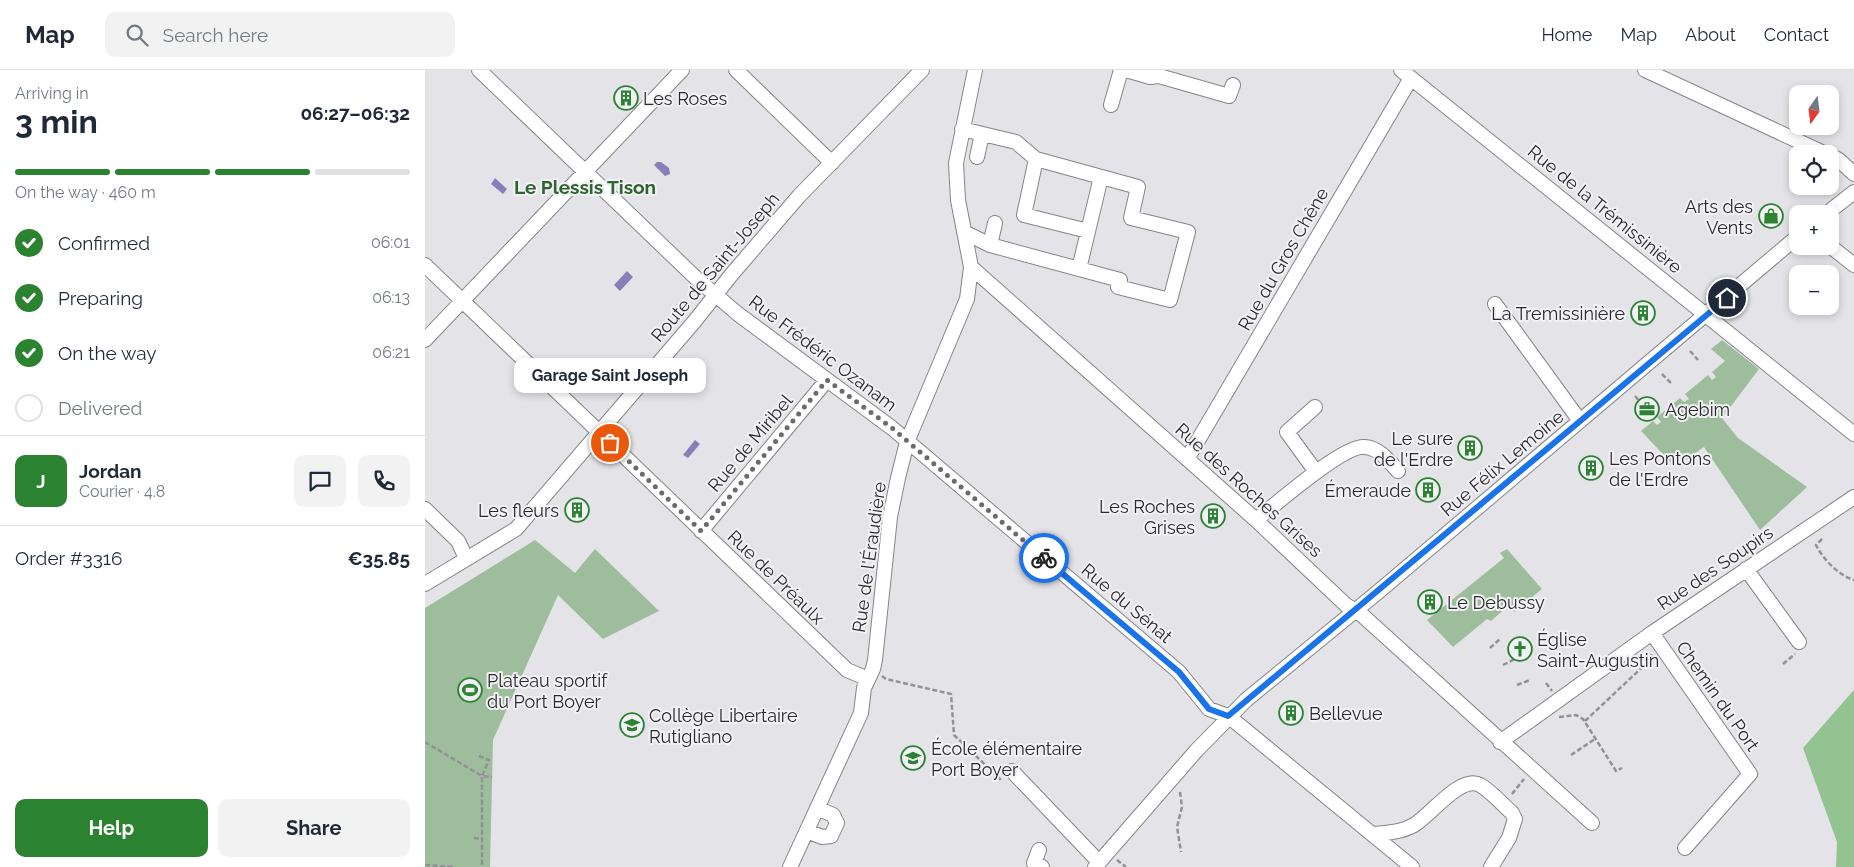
<!DOCTYPE html>
<html lang="en">
<head>
<meta charset="utf-8">
<style>
  :root { --surface:#fff; --page:#f2f2f3; --text:#1f2937; --muted:#747a83; --line:#e0e1e3; --accent:#2b8231 }
  body { margin:0; font-family:Raleway,sans-serif; background:var(--page); color:var(--text); height:100vh; display:flex; flex-direction:column; font-size:19px; white-space:nowrap }
  * { box-sizing:border-box; margin:0 }
  p { font-size:16px; color:var(--muted) }
  .icon { flex:none; width:28px; height:28px; fill:none; stroke:currentColor; stroke-width:2; stroke-linecap:round; stroke-linejoin:round }
  .map { position:relative; flex:1; overflow:hidden }
  .details { display:flex; flex-direction:column; background:var(--surface); width:425px }
  .details>* { flex:none }
  .needle { width:32px; rotate:194deg }
  .fabs { position:absolute; left:1364px; top:15px; display:grid; gap:10px }
  .fabs a { display:grid; place-items:center; width:50px; height:50px; border-radius:10px; background:var(--surface); box-shadow:0 2px 8px #0003; font-size:25px }
  .pin { position:absolute; display:grid; place-items:center; width:42px; height:42px; color:#fff; margin:-21px; border:2px solid #fff; border-radius:50%; box-shadow:0 1px 5px #0007 }
  .courier { position:absolute; display:grid; place-items:center; width:50px; height:50px; margin:-25px; border:4px solid #1a73e8; border-radius:50%; background:#fff; color:#222; box-shadow:0 1px 6px #0007 }
  .bubble { position:absolute; height:35px; border-radius:10px; background:var(--surface); box-shadow:0 2px 8px #0003; font-size:16px; font-weight:700; line-height:35px; text-align:center }
  .overview em { font-style:normal; font-weight:700 }
  .overview div { display:flex; flex-direction:column-reverse }
  .overview { display:flex; align-items:center; justify-content:space-between; height:85px; padding:0 15px }
  h1 { font-size:32px; font-weight:700; line-height:38px }
  .bar { display:grid; grid-template-columns:repeat(4,1fr); gap:8px 5px; align-content:center; height:60px; padding:0 15px }
  .bar i { height:6px; border-radius:4px; background:var(--line) }
  .bar .selected { background:var(--accent) }
  .bar p { grid-column:span 4 }
  .line { display:flex; align-items:center; gap:12px; padding:0 15px; border-top:1px solid var(--line) }
  .line div { flex:1 }
  .round { display:grid; place-items:center; flex:none; width:52px; height:52px; border-radius:10px; background:var(--page) }
  ol { padding:0 15px; list-style:none }
  li { display:flex; align-items:center; gap:15px; height:55px }
  li p { margin-inline-start:auto }
  li .icon { padding:5px; border-radius:50%; background:var(--accent); color:#fff; stroke-width:4 }
  li:last-child { color:var(--muted) }
  li i { width:28px; height:28px; border:2px solid var(--line); border-radius:50% }
  .primary-button { display:flex; gap:10px; margin-top:auto; padding:10px 15px }
  .primary-button a { flex:1; height:58px; border-radius:10px; background:var(--accent); color:#fff; font-size:20px; font-weight:700; line-height:58px; text-align:center }
  .primary-button a+a { background:var(--page); color:var(--text) }
  header { display:flex; align-items:center; gap:30px; box-sizing:border-box; height:70px; padding:0 25px; background:var(--surface); border-bottom:1px solid var(--line) }
  header strong { font-size:24px }
  nav { display:flex; gap:28px; margin-inline-start:auto; font-size:18px }
  .search { width:350px; height:45px; background:var(--page); display:flex; align-items:center; gap:12px; box-sizing:border-box; padding:0 18px; border-radius:10px; color:var(--muted); font-size:19px }
  main { display:flex; flex:1; min-height:0 }
  .map>svg:first-child { display:block }
</style>
</head>
<body>
<header>
<strong>Map</strong>
<div class="search"><svg class="icon" aria-label="search" viewBox="0 0 24 24"><circle cx="10" cy="10" r="6"/><path d="M15 15l6 6"/></svg>Search here</div>
<nav><a>Home</a><a>Map</a><a>About</a><a>Contact</a></nav>
</header>
<main>
<section class="details">
<div class="overview"><div><h1>3 min</h1><p>Arriving in</p></div><em>06:27–06:32</em></div>
<div class="bar"><i class="selected"></i><i class="selected"></i><i class="selected"></i><i></i><p>On the way · 460 m</p></div>
<ol>
<li><svg class="icon" aria-label="check" viewBox="0 0 24 24"><path d="M5 12l5 5 9-10"/></svg>Confirmed<p>06:01</p></li>
<li><svg class="icon" aria-label="check" viewBox="0 0 24 24"><path d="M5 12l5 5 9-10"/></svg>Preparing<p>06:13</p></li>
<li><svg class="icon" aria-label="check" viewBox="0 0 24 24"><path d="M5 12l5 5 9-10"/></svg>On the way<p>06:21</p></li>
<li><i></i>Delivered</li>
</ol>
<div class="line" style="height:90px"><b class="round" style="background:var(--accent);color:#fff">J</b><div><b>Jordan</b><p>Courier · 4.8</p></div><a class="round"><svg class="icon" aria-label="chat" viewBox="0 0 24 24"><path d="M4 5h16v11H9l-5 4z"/></svg></a><a class="round"><svg class="icon" aria-label="phone" viewBox="0 0 24 24"><path d="M5 4h4l2 5-3 2q2 4 5 5l2-3 5 2v4C11 20 4 13 5 4z"/></svg></a></div>
<div class="line" style="height:65px"><div>Order #3316</div><b>€35.85</b></div>
<div class="primary-button"><a>Help</a><a>Share</a></div>
</section>
<div class="map">
<svg width="1429" height="797" viewBox="0 0 1429 797">
  <rect width="100%" height="100%" fill="#e4e4e8"/>
  <path fill="#9dbd9c" d="M 1297,270 L 1334,299 L 1297,348 L 1313,368 L 1382,417 L 1335,460 L 1279,377 L 1250,397 L 1216,361 L 1228,351 L 1232,355 L 1236,352 L 1232,347 L 1255,328 L 1259,332 L 1264,329 L 1260,324 L 1283,305 L 1287,310 L 1291,307 L 1287,302 L 1300,291 L 1286,279 Z
    M 110,470 L 150,503 L 170,479 L 234,541 L 178,569 L 133,525 L 68,670 L 65,797 L 0,797 L 0,538 Z
    M 1082,479 L 1117,519 L 1089,542 L 1084,535 L 1066,551 L 1062,549 L 1028,577 L 1002,550 L 1079,488 L 1075,483 Z"/>
  <path fill="#92c391" d="M 1429,620 L 1429,797 L 1411,797 L 1412,772 L 1378,678 Z"/>
  <path fill="#8a7eb9" d="M 232,92 L 236,92 L 244,98 L 245,104 L 240,106 L 229,95 Z
    M 70,108 L 82,119 L 78,124 L 66,114 Z
    M 202,201 L 208,207 L 195,221 L 189,215 Z
    M 270,370 L 275,374 L 263,388 L 258,385 Z"/>
  <g fill="none" stroke-linecap="round" stroke-linejoin="round">
    <g stroke="#858588" stroke-width="16">
      <path id="minor" d="M 54,0 L 273,210 L 313,244 L 467,358 L 754,602 L 784,639 L 803,646 L 813,654 L 987,797
        M 311,0 L 407,93
        M 701,0 L 725,7 L 734,6 L 804,26 L 808,15
        M 976,0 L 1429,364
        M 1220,0 L 1401,84
        M 686,35 L 696,0
        M 537,59 L 591,72 L 611,89 L 713,117 L 706,148 L 763,162 L 745,230 L 693,217 L 695,210 L 565,175 L 539,162
        M 1405,85 L 1414,90 L 1429,104
        M 552,87 L 557,64
        M 611,89 L 599,145 L 663,161
        M 1401,144 L 1429,122
        M 565,175 L 570,153
        M 1405,176 L 1429,195
        M 0,195 L 422,600 L 443,609
        M 546,197 L 831,450 L 921,535 L 937,545 L 1167,753
        M 654,199 L 676,107
        M 1070,234 L 1155,351
        M 0,270 L 257,0
        M 890,337 L 862,362 L 891,402
        M 762,389 L 986,8
        M 0,439 L 33,471 L 41,488
        M 831,450 C 850,435 919,374 940,377 C 954,378 964,391 973,401
        M 276,461 L 402,310
        M 1321,499 L 1374,572
        M 0,514 L 91,459 L 269,252 L 307,204 L 374,126 L 497,0
        M 1227,563 L 1325,704 L 1260,778
        M 1075,672 L 1227,563 L 1429,427
        M 587,701 L 674,792
        M 382,761 L 397,767 L 406,766 L 412,753 L 408,745 L 392,738
        M 948,764 C 962,763 977,762 989,755 C 1006,745 1036,704 1055,715 C 1066,721 1077,734 1087,743 L 1090,749 L 1084,768 L 1066,797
        M 614,780 L 609,793 L 617,797
        M 365,797 L 436,643 L 439,618 L 448,599 L 450,590 L 465,447 L 473,408 L 482,372 L 542,229 L 546,197 L 533,130 L 531,93 L 550,0
        M 670,797 L 771,681 L 821,630 L 953,522 L 1372,167"/>
    </g>
    <path stroke="#929294" stroke-width="2.5" stroke-dasharray="5 2.5" stroke-linecap="butt" d="M 1265,281 L 1273,290
      M 1237,304 L 1246,313
      M 1210,326 L 1218,335
      M 1397,469 L 1391,475 C 1398,489 1413,505 1429,510
      M 1065,578 L 1076,568
      M 1358,594 L 1370,584
      M 1078,595 L 1090,589
      M 457,606 L 461,609 L 526,624 L 529,665 L 575,709 L 578,707
      M 1121,613 L 1127,621
      M 1092,615 L 1105,610
      M 1134,647 L 1151,645 L 1158,649 L 1191,701 L 1197,698
      M 1160,651 L 1225,590 L 1227,584
      M 0,672 L 57,706 L 57,797
      M 1146,685 L 1170,669
      M 54,686 L 64,690 L 57,706 L 67,707
      M 755,722 L 757,737 L 752,757 L 756,782
      M 1087,724 L 1099,709
      M 49,768 L 57,769
      M 692,790 L 701,797
      M 0,795 L 29,797"/>
    <use href="#minor" stroke="#fff" stroke-width="14"/>
  </g>
  <g fill="none" stroke-linecap="round" stroke-linejoin="round">
    <path stroke="#6b6b6d" stroke-width="5" stroke-dasharray="0 9" d="M 185,373 L 276,461 L 402,310 L 467,358 L 619,488"/>
    <path stroke="#1a73e8" stroke-width="6" d="M 619,488 L 754,602 L 784,639 L 803,646 L 1302,228"/>
  </g>
  <defs>
    <g id="building-ring" transform="scale(1.25)"><circle r="9.5" fill="#f2f1f5" stroke="#2b8231" stroke-width="1.5"/><path d="M-4-6H4V6H1V3H-1V6H-4ZM-2.5-4.3h1.7v1.8h-1.7ZM.8-4.3h1.7v1.8H.8ZM-2.5-1h1.7V.8h-1.7ZM.8-1h1.7V.8H.8Z" fill="#2b8231"/></g>
    <g id="shop-ring" transform="scale(1.25)"><circle r="9.5" fill="#f2f1f5" stroke="#2b8231" stroke-width="1.5"/><path d="M-5-2.5h2.3a2.7 3.5 0 0 1 5.4 0H5L5.5 6h-11ZM-1.5-2.5h3a1.5 2.3 0 0 0-3 0Z" fill="#2b8231"/></g>
    <g id="office-ring" transform="scale(1.25)"><circle r="9.5" fill="#f2f1f5" stroke="#2b8231" stroke-width="1.5"/><path d="M-6-3h4V-5.5h4V-3h4V5H-6ZM-1-4.5V-3h2v-1.5ZM-6 0V1H6V0Z" fill="#2b8231"/></g>
    <g id="church-ring" transform="scale(1.25)"><circle r="9.5" fill="#f2f1f5" stroke="#2b8231" stroke-width="1.5"/><path d="M-1.2-6h2.4v3.5h3.3v2.4h-3.3V6h-2.4V-.1h-3.3v-2.4h3.3Z" fill="#2b8231"/></g>
    <g id="stadium-ring" transform="scale(1.25)"><circle r="9.5" fill="#f2f1f5" stroke="#2b8231" stroke-width="1.5"/><path d="M0-5a6.5 5 0 1 0 0 10a6.5 5 0 1 0 0-10ZM-3.5-1.8h7v3.6h-7Z" fill="#2b8231"/></g>
    <g id="school-ring" transform="scale(1.25)"><circle r="9.5" fill="#f2f1f5" stroke="#2b8231" stroke-width="1.5"/><path d="M0-5L7-2L0 1L-7-2ZM-4 1L0 2.5L4 1V4Q0 6-4 4Z" fill="#2b8231"/></g>
  </defs>
  <g fill-rule="evenodd">
    <use href="#building-ring" x="201" y="28"/>
    <use href="#shop-ring" x="1346" y="146"/>
    <use href="#building-ring" x="1218" y="243"/>
    <use href="#office-ring" x="1222" y="339"/>
    <use href="#building-ring" x="1045" y="378"/>
    <use href="#building-ring" x="1166" y="398"/>
    <use href="#building-ring" x="1003" y="420"/>
    <use href="#building-ring" x="152" y="440"/>
    <use href="#building-ring" x="788" y="446"/>
    <use href="#building-ring" x="1005" y="532"/>
    <use href="#church-ring" x="1095" y="579"/>
    <use href="#stadium-ring" x="45" y="620"/>
    <use href="#building-ring" x="866" y="643"/>
    <use href="#school-ring" x="207" y="655"/>
    <use href="#school-ring" x="488" y="688"/>
  </g>
  <g text-anchor="middle" dominant-baseline="central" stroke-width="4" stroke-linejoin="round" paint-order="stroke">
    <g font-size="18" fill="#2a2a2b" stroke="#f2f1f5" text-anchor="start">
      <text x="218" y="28">Les Roses</text>
      <text x="1328" y="136" text-anchor="end">Arts des<tspan x="1328" dy="21">Vents</tspan></text>
      <text x="1200" y="243" text-anchor="end">La Tremissinière</text>
      <text x="1240" y="339">Agebim</text>
      <text x="1028" y="368" text-anchor="end">Le sure<tspan x="1028" dy="21">de l'Erdre</tspan></text>
      <text x="1184" y="388">Les Pontons<tspan x="1184" dy="21">de l'Erdre</tspan></text>
      <text x="986" y="420" text-anchor="end">Émeraude</text>
      <text x="770" y="436" text-anchor="end">Les Roches<tspan x="770" dy="21">Grises</tspan></text>
      <text x="134" y="440" text-anchor="end">Les fleurs</text>
      <text x="1022" y="532">Le Debussy</text>
      <text x="1112" y="569">Église<tspan x="1112" dy="21">Saint-Augustin</tspan></text>
      <text x="62" y="610">Plateau sportif<tspan x="62" dy="21">du Port Boyer</tspan></text>
      <text x="884" y="643">Bellevue</text>
      <text x="224" y="645">Collège Libertaire<tspan x="224" dy="21">Rutigliano</tspan></text>
      <text x="506" y="678">École élémentaire<tspan x="506" dy="21">Port Boyer</tspan></text>
    </g>
    <g font-size="18" fill="#2a2a2b" stroke="#f2f1f5">
      <text transform="translate(1180 139) rotate(39)">Rue de la Trémissinière</text>
      <text transform="translate(858 189) rotate(-60)">Rue du Gros Chêne</text>
      <text transform="translate(290 197) rotate(-50)">Route de Saint-Joseph</text>
      <text transform="translate(398 283) rotate(37)">Rue Frédéric Ozanam</text>
      <text transform="translate(325 373) rotate(-50)">Rue de Miribel</text>
      <text transform="translate(1077 393) rotate(-40)">Rue Félix Lemoine</text>
      <text transform="translate(824 420) rotate(42)">Rue des Roches Grises</text>
      <text transform="translate(444 487) rotate(-82)">Rue de l'Éraudière</text>
      <text transform="translate(1290 498) rotate(-34)">Rue des Soupirs</text>
      <text transform="translate(351 507) rotate(44)">Rue de Préaulx</text>
      <text transform="translate(702 533) rotate(40)">Rue du Sénat</text>
      <text transform="translate(1293 626) rotate(55)">Chemin du Port</text>
    </g>
    <g font-size="19" font-weight="bold" fill="#2f6430" stroke="#f2f1f5">
      <text x="160" y="117">Le Plessis Tison</text>
    </g>
  </g>
</svg>
<div class="fabs">
<a><svg class="needle" viewBox="-14 -14 28 28"><path d="M0-13l5 13h-10z" fill="#e53935"/><path d="M0 13l5-13h-10z" fill="#747a83"/></svg></a>
<a><svg class="icon" aria-label="locate" viewBox="0 0 24 24"><circle cx="12" cy="12" r="6"/><path d="M12 2v4M12 18v4M2 12h4M18 12h4"/></svg></a>
<a>+</a>
<a>−</a>
</div>
<div class="pin" style="left:185px;top:373px;background:#ea580c"><svg class="icon" aria-label="bag" viewBox="0 0 24 24"><path d="M5 8h14l-1 12H6zM9 8a3 3 0 0 1 6 0"/></svg></div>
<div class="pin" style="left:1302px;top:228px;background:#1f2937"><svg class="icon" aria-label="home" viewBox="0 0 24 24"><path d="M3 11l9-7 9 7M6 9v11h12V9"/></svg></div>
<div class="courier" style="left:619px;top:488px"><svg class="icon" aria-label="bike" viewBox="0 0 24 24"><circle cx="6" cy="16" r="4"/><circle cx="18" cy="16" r="4"/><path d="M6 16l4-8h5l3 8M10 8l3 8H6M13 5h3"/></svg></div>
<div class="bubble" style="left:89px;top:288px;width:192px">Garage Saint Joseph</div>
</div>
</main>
</body>
</html>
